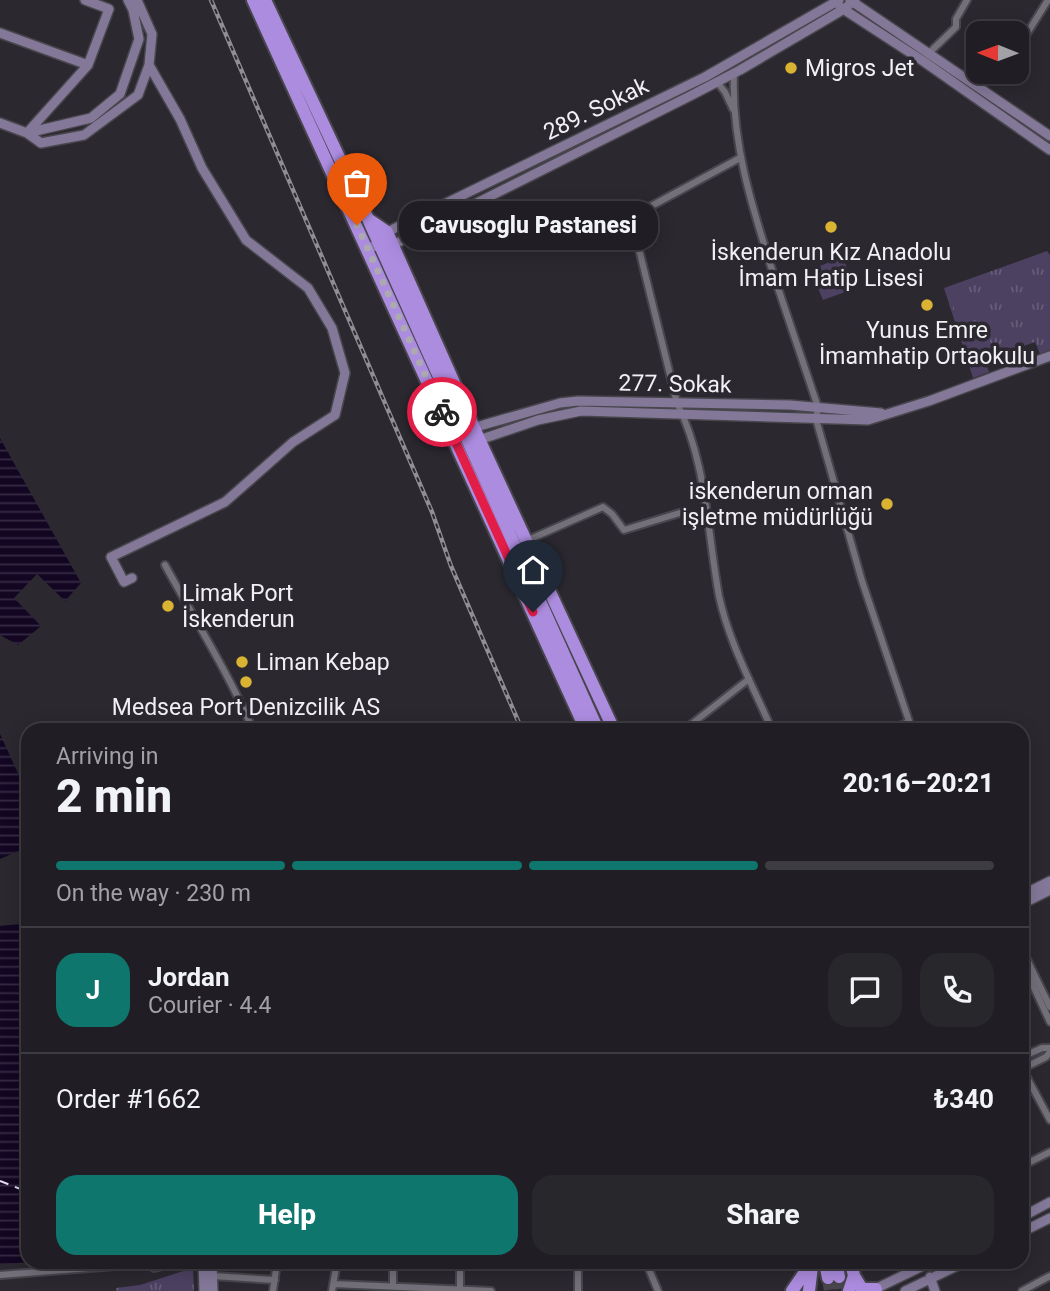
<!DOCTYPE html>
<html lang="en">
<head>
<meta charset="utf-8">
<style>
  :root { --surface:#201e24; --page:#28272c; --text:#f1f3f6; --muted:#a2a2a6; --line:#3d3c41; --accent:#0f766e }
  body { margin:0; font-family:Roboto,sans-serif; background:var(--page); color:var(--text); height:100vh; display:flex; flex-direction:column; font-size:26px; white-space:nowrap }
  * { box-sizing:border-box; margin:0 }
  p { font-size:23px; color:var(--muted) }
  .icon { flex:none; width:38px; height:38px; fill:none; stroke:currentColor; stroke-width:2; stroke-linecap:round; stroke-linejoin:round }
  .map { position:relative; flex:1; overflow:hidden }
  .panel { position:absolute; left:21px; top:723px; width:1008px; height:546px; display:flex; flex-direction:column; background:var(--surface); border-radius:21px; box-shadow:0 4px 18px #0003,0 0 0 2px var(--line) }
  .panel>* { flex:none }
  .needle { width:46px; rotate:271deg }
  .buttons { position:absolute; left:966px; top:21px; display:grid; gap:14px }
  .buttons a { display:grid; place-items:center; width:63px; height:63px; border-radius:14px; background:var(--surface); box-shadow:0 4px 18px #0003,0 0 0 2px var(--line); font-size:35px }
  .pin { position:absolute; display:grid; place-items:center; width:60px; height:60px; color:#fff; margin:-72px -30px; border-radius:50% 50% 50% 0; rotate:-45deg; box-shadow:0 0 7px #0007 }
  .pin .icon { rotate:45deg }
  .courier { position:absolute; display:grid; place-items:center; width:70px; height:70px; margin:-35px; border:5px solid #e11d48; border-radius:50%; background:#fff; color:#222; box-shadow:0 2px 9px #0007 }
  .bubble { position:absolute; height:49px; border-radius:21px; background:var(--surface); box-shadow:0 4px 18px #0003,0 0 0 2px var(--line); font-size:23px; font-weight:800; line-height:49px; text-align:center }
  .summary em { font-style:normal; font-weight:800 }
  .summary div { display:flex; flex-direction:column-reverse }
  .summary { display:flex; align-items:center; justify-content:space-between; height:119px; padding:0 35px }
  h1 { font-size:46px; font-weight:800; line-height:52px }
  .bar { display:grid; grid-template-columns:repeat(4,1fr); gap:10px 7px; align-content:center; height:84px; padding:0 35px }
  .bar i { height:9px; border-radius:5px; background:var(--line) }
  .bar .current { background:var(--accent) }
  .bar p { grid-column:span 4 }
  .line { display:flex; align-items:center; gap:18px; padding:0 35px; border-top:2px solid var(--line) }
  .line div { flex:1 }
  .round { display:grid; place-items:center; flex:none; width:74px; height:74px; border-radius:21px; background:var(--page) }
  .cta { display:flex; gap:14px; margin-top:auto; padding:14px 35px }
  .cta a { flex:1; height:80px; border-radius:21px; background:var(--accent); color:#fff; font-size:28px; font-weight:800; line-height:80px; text-align:center }
  .cta a+a { background:var(--page); color:var(--text) }
  .map>svg:first-child { display:block }
</style>
</head>
<body>
<div class="map">
<svg width="1050" height="1291" viewBox="0 0 1050 1291">
  <defs>
    <pattern id="park-tufts" width="24" height="20" patternUnits="userSpaceOnUse" patternTransform="scale(1.75)"><rect width="24" height="20" fill="#4d4162"/><path d="M3 7l-1-3M5 7V3M7 7l1-3M15 17l-1-3M17 17v-4M19 17l1-3" fill="none" stroke="#675d79"/></pattern>
    <pattern id="water-rules" width="6" height="5" patternUnits="userSpaceOnUse" patternTransform="scale(1.75)"><rect width="6" height="5" fill="#130623"/><path d="M0 2.5h6" fill="none" stroke="#362b44"/></pattern>
  </defs>
  <rect width="100%" height="100%" fill="#2b2830"/>
  <path fill="url(#park-tufts)" d="M 1047,251 L 1050,255 L 1050,350 L 1040,354 L 1035,342 L 985,360 L 989,372 L 973,378 L 944,288 Z
    M 193,1268 L 194,1291 L 116,1291 L 116,1288 L 140,1285 Z"/>
  <path fill="#4d4162" d="M 843,257 L 848,271 L 822,281 L 817,267 Z
    M 843,277 L 848,291 L 823,300 L 817,286 Z
    M 960,286 L 969,313 L 957,317 L 948,291 Z"/>
  <path fill="url(#water-rules)" d="M 0,438 L 81,583 L 65,601 L 37,574 L 14,598 L 41,626 L 18,645 L 0,635 Z
    M 0,734 L 28,795 L 28,847 L 0,859 Z
    M 18,924 L 28,931 L 28,1262 L 33,1262 L 0,1264 L 0,926 Z"/>
  <g fill="none" stroke-linecap="round" stroke-linejoin="round">
    <path stroke="#e5dcf6" stroke-width="2" stroke-dasharray="9 7" stroke-linecap="butt" d="M 0,1181 L 28,1192"/>
    <path stroke="#49464e" stroke-width="12" stroke-dasharray="12 6" stroke-linecap="butt" d="M 839,1277 L 841,1291
      M 828,1278 L 830,1291"/>
    <g stroke="#48464d" stroke-width="10">
      <path id="street" d="M 1023,40 L 1048,0
        M 929,53 L 956,27 L 956,19 L 967,0
        M 734,73 C 731,143 753,210 774,276 C 789,320 803,363 818,407 L 816,419 L 862,581 L 912,730
        M 717,82 L 725,92 L 733,109
        M 740,158 L 631,217 L 677,403 C 707,463 707,531 719,596 C 729,643 753,686 772,730
        M 528,540 L 603,507 L 612,514 L 624,530 L 683,512
        M 165,565 C 195,620 228,672 253,730
        M 684,730 L 749,679
        M 893,730 L 908,722
        M 1022,949 L 1050,1007
        M 1022,962 L 1050,1022
        M 1022,1057 L 1042,1048 L 1050,1048
        M 1022,1068 L 1050,1120
        M 1022,1069 L 1046,1057 L 1050,1052
        M 1022,1150 L 1028,1163
        M 1022,1166 L 1050,1152
        M 153,1262 L 154,1268 L 178,1262
        M 393,1262 L 393,1286
        M 646,1262 L 658,1291
        M 0,1275 L 153,1263
        M 213,1276 L 275,1280
        M 334,1284 L 491,1291
        M 273,1291 L 277,1262
        M 332,1291 L 337,1262
        M 460,1291 L 460,1262
        M 578,1291 L 578,1262
        M 1022,1291 L 1050,1276"/>
    </g>
    <g stroke="#48464d" stroke-width="12">
      <path id="secondary" d="M 85,0 L 109,9 L 88,65
        M 128,0 L 133,10 L 139,39 L 120,94 L 91,118 L 27,133 L 41,143 L 84,135 L 138,95 L 149,65
        M 850,0 L 1050,136
        M 840,7 L 923,61 L 1050,150
        M 0,33 L 88,65 L 27,133 L 0,123
        M 383,234 L 705,77 L 839,0
        M 367,247 L 393,245 L 692,95 L 740,70 L 844,9 L 855,0
        M 469,429 L 560,403 L 578,401 L 790,405 L 881,413
        M 476,441 L 538,420 L 581,411 L 868,420 L 929,401 L 1050,356
        M 132,578 L 124,582 L 111,557 L 225,502 L 293,442 L 335,415 L 345,373 L 332,328 L 308,288 L 246,240 L 202,168 L 180,119 L 149,65 L 152,34 L 137,0
        M 1022,895 L 1050,881
        M 1022,904 L 1050,890
        M 1022,1217 L 1050,1202
        M 1022,1232 L 1050,1218
        M 203,1262 L 204,1291
        M 212,1262 L 213,1291
        M 930,1277 L 935,1291
        M 873,1290 L 931,1262
        M 905,1291 L 965,1262"/>
    </g>
    <g stroke="#48464d" stroke-width="16">
      <path id="highway" d="M 253,0 L 586,730
        M 265,0 L 368,219 L 598,730
        M 368,219 L 387,232 L 479,439 L 614,730
        M 825,1262 L 828,1278
        M 836,1262 L 839,1277
        M 854,1276 L 862,1289 L 876,1289
        M 792,1291 L 812,1262
        M 809,1291 L 812,1266
        M 849,1291 L 854,1276 L 851,1262"/>
    </g>
    <use href="#street" stroke="#73707a" stroke-width="6"/>
    <use href="#secondary" stroke="#847898" stroke-width="9"/>
    <use href="#highway" stroke="#ac8cdf" stroke-width="12"/>
    <g stroke="#908e94" stroke-width="4.5">
      <path id="rail" d="M 211,0 L 432,512 L 451,566 L 522,730"/>
    </g>
    <use href="#rail" stroke="#2b2830" stroke-width="2" stroke-dasharray="5" stroke-linecap="butt"/>
  </g>
  <g fill="none" stroke-linecap="round" stroke-linejoin="round">
    <path stroke="#acaab0" stroke-width="7" stroke-dasharray="0 12.6" d="M 357,225 L 442,412"/>
    <path stroke="#e11d48" stroke-width="9" d="M 442,412 L 533,612"/>
  </g>
  <g fill="#dab333" stroke="#2b2830" stroke-width="2.5">
    <circle cx="791" cy="68" r="7"/>
    <circle cx="831" cy="227" r="7"/>
    <circle cx="927" cy="305" r="7"/>
    <circle cx="887" cy="504" r="7"/>
    <circle cx="168" cy="606" r="7"/>
    <circle cx="242" cy="662" r="7"/>
    <circle cx="246" cy="682" r="7"/>
  </g>
  <g text-anchor="middle" dominant-baseline="central" stroke-width="7" stroke-linejoin="round" paint-order="stroke">
    <g font-size="23" fill="#f1f0f5" stroke="#2b2830" text-anchor="start">
      <text x="805" y="68">Migros Jet</text>
      <text x="831" y="252" text-anchor="middle">İskenderun Kız Anadolu<tspan x="831" dy="26">İmam Hatip Lisesi</tspan></text>
      <text x="927" y="330" text-anchor="middle">Yunus Emre<tspan x="927" dy="26">İmamhatip Ortaokulu</tspan></text>
      <text x="873" y="491" text-anchor="end">iskenderun orman<tspan x="873" dy="26">işletme müdürlüğü</tspan></text>
      <text x="182" y="593">Limak Port<tspan x="182" dy="26">İskenderun</tspan></text>
      <text x="256" y="662">Liman Kebap</text>
      <text x="246" y="707" text-anchor="middle">Medsea Port Denizcilik AS</text>
    </g>
    <g font-size="23" fill="#f1f0f5" stroke="#2b2830">
      <text transform="translate(596 109) rotate(-26)">289. Sokak</text>
      <text transform="translate(675 384) rotate(1)">277. Sokak</text>
    </g>
  </g>
</svg>
<div class="buttons">
<a><svg class="needle" viewBox="-14 -14 28 28"><path d="M0-13l5 13h-10z" fill="#e53935"/><path d="M0 13l5-13h-10z" fill="#a2a2a6"/></svg></a>
</div>
<div class="pin" style="left:357px;top:225px;background:#ea580c"><svg class="icon" aria-label="bag" viewBox="0 0 24 24"><path d="M5 8h14l-1 12H6zM9 8a3 3 0 0 1 6 0"/></svg></div>
<div class="pin" style="left:533px;top:612px;background:#1f2937"><svg class="icon" aria-label="home" viewBox="0 0 24 24"><path d="M3 11l9-7 9 7M6 9v11h12V9"/></svg></div>
<div class="courier" style="left:442px;top:412px"><svg class="icon" aria-label="bike" viewBox="0 0 24 24"><circle cx="6" cy="16" r="4"/><circle cx="18" cy="16" r="4"/><path d="M6 16l4-8h5l3 8M10 8l3 8H6M13 5h3"/></svg></div>
<div class="bubble" style="left:399px;top:201px;width:259px">Cavusoglu Pastanesi</div>
<section class="panel">
<div class="summary"><div><h1>2 min</h1><p>Arriving in</p></div><em>20:16–20:21</em></div>
<div class="bar"><i class="current"></i><i class="current"></i><i class="current"></i><i></i><p>On the way · 230 m</p></div>
<div class="line" style="height:126px"><b class="round" style="background:var(--accent);color:#fff">J</b><div><b>Jordan</b><p>Courier · 4.4</p></div><a class="round"><svg class="icon" aria-label="chat" viewBox="0 0 24 24"><path d="M4 5h16v11H9l-5 4z"/></svg></a><a class="round"><svg class="icon" aria-label="phone" viewBox="0 0 24 24"><path d="M5 4h4l2 5-3 2q2 4 5 5l2-3 5 2v4C11 20 4 13 5 4z"/></svg></a></div>
<div class="line" style="height:91px"><div>Order #1662</div><b>₺340</b></div>
<div class="cta"><a>Help</a><a>Share</a></div>
</section>
</div>
</body>
</html>
